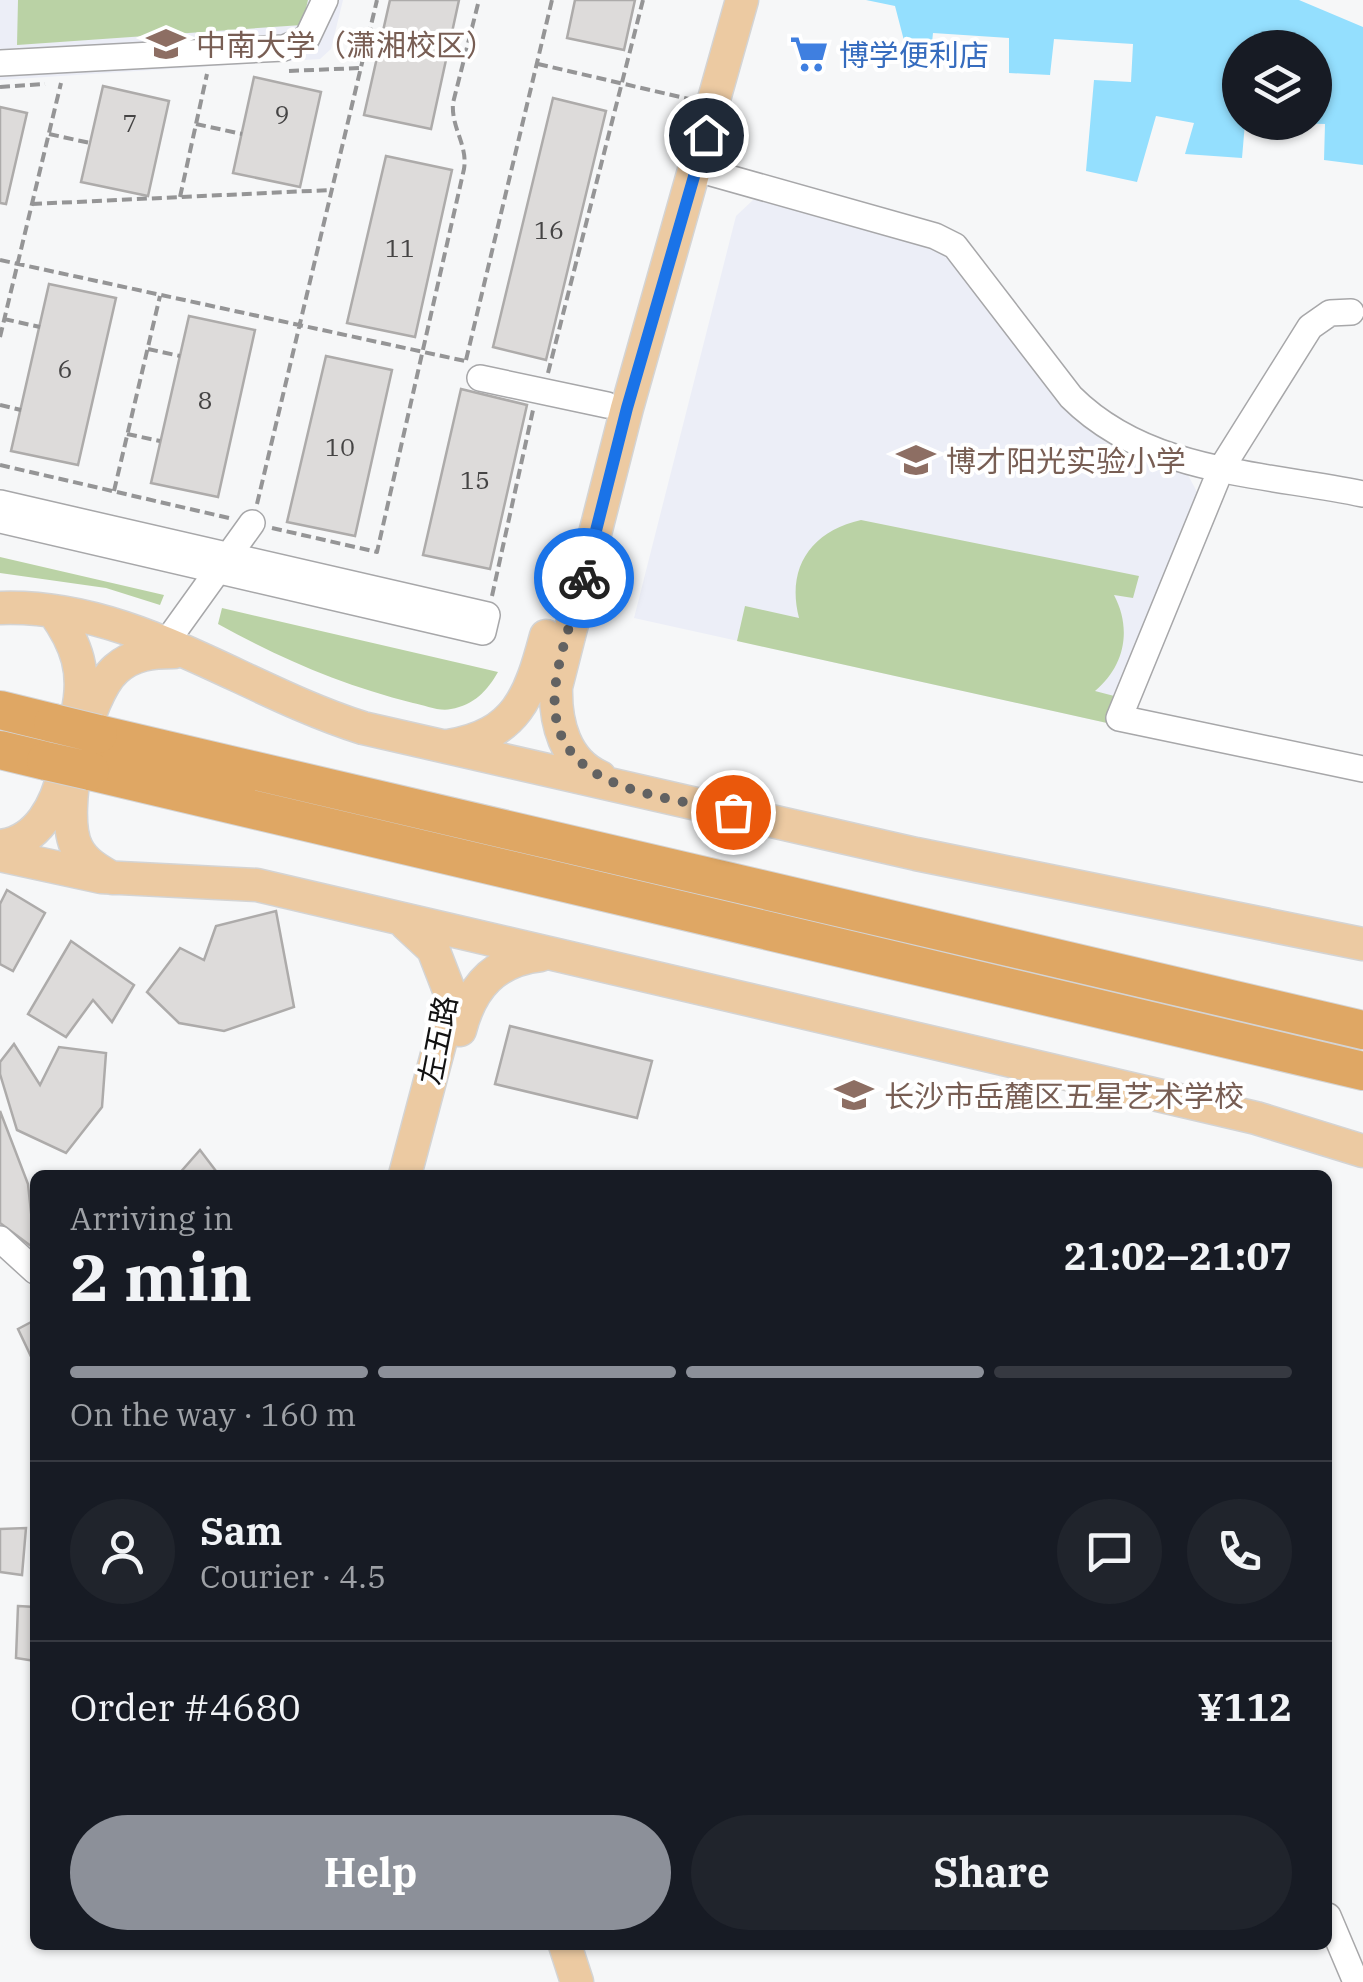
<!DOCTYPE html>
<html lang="en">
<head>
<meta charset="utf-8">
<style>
  :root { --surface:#171b24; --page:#20242c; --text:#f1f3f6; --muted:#9ea1a6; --line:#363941; --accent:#8c9099 }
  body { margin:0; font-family:"IBM Plex Serif","Noto Sans SC",serif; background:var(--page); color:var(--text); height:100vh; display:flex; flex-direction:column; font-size:38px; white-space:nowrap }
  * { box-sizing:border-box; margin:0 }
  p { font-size:32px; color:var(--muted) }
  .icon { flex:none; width:55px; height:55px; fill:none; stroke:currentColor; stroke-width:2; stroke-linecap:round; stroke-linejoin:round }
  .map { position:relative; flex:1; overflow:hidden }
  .drawer { position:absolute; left:30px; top:1170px; width:1302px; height:780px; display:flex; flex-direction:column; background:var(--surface); border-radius:15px; box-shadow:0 2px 8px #0004 }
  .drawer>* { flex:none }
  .controls { position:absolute; left:1222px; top:30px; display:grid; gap:20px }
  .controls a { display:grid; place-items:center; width:110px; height:110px; border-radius:50%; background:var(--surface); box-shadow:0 2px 8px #0004; font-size:50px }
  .pin { position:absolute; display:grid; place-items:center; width:85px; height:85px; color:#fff; margin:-42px; border:5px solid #fff; border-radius:50%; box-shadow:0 2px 10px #0007 }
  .courier { position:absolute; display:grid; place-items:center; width:100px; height:100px; margin:-50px; border:8px solid #1a73e8; border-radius:50%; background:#fff; color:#222; box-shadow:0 2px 12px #0007 }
  .head em { font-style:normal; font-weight:700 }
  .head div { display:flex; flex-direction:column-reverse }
  .head { display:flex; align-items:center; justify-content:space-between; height:170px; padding:0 40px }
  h1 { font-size:65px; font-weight:700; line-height:75px }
  .bar { display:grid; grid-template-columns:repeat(4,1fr); gap:15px 10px; align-content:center; height:120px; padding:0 40px }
  .bar i { height:12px; border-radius:8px; background:var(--line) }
  .bar .on { background:var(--accent) }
  .bar p { grid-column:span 4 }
  .line { display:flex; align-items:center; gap:25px; padding:0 40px; border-top:2px solid var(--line) }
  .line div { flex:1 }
  .round { display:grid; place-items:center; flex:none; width:105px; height:105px; border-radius:52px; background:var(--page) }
  .cta { display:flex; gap:20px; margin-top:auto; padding:20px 40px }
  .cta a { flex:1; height:115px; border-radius:60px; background:var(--accent); color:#fff; font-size:40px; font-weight:700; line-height:115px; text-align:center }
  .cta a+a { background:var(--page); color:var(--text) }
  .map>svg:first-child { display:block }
</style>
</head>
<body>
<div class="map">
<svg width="1363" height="1982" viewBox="0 0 1363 1982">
  <rect width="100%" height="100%" fill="#f6f7f8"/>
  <path fill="#eceef7" d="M 0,0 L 343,0 L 331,49 L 320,59 L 0,80 Z
    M 767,199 L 937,248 L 958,262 L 1056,394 L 1188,475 L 1197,492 L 1196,511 L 1107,723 L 634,618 L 736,216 L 753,200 Z"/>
  <path fill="#bad2a5" d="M 18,0 L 308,0 L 302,25 L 17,45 Z
    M 861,520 L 1139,576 L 1133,598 L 1114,595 C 1132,629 1125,666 1095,691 L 1118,697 L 1107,723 L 737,641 L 745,606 L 799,618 C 786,568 811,531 861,520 Z
    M 0,557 L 164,595 L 160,605 L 106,588 L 0,573 Z
    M 222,608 L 468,665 L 498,672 C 487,691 474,705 451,709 C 440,712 424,705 413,703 C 344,686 281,659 218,624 Z"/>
  <path fill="#94dffe" d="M 866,0 L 1299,0 L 1363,27 L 1363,165 L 1324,160 L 1325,124 L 1291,123 L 1315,122 L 1315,48 L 1240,48 L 1240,122 L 1245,123 L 1242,158 L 1185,154 L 1194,123 L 1156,116 L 1137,182 L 1086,171 L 1094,80 L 1131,82 L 1133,44 L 1054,39 L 1050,75 L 1009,73 L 1009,38 L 933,33 L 930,62 L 908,56 L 895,6 Z"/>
  <path fill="#dddbda" stroke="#adabaa" stroke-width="2.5" d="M 390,0 L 459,0 L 431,129 L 364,115 Z
    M 575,0 L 635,0 L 624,50 L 567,38 Z
    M 254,77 L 321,92 L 300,187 L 233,173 Z
    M 103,86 L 169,101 L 148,196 L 81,182 Z
    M 553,98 L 606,111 L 546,360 L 493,347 Z
    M 0,107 L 27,113 L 6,204 L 0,203 Z
    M 386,156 L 452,170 L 415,337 L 347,323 Z
    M 49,284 L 116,298 L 78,465 L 11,451 Z
    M 189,316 L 255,330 L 218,497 L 151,483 Z
    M 326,356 L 392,370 L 355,536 L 287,522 Z
    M 461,389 L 527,405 L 490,569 L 423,555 Z
    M 7,890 L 45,913 L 13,971 L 0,964 L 0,904 Z
    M 276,911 L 294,1007 L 224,1031 L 179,1023 L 147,992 L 180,948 L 204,960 L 216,926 Z
    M 71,941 L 134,985 L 112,1022 L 93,1000 L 66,1037 L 28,1014 Z
    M 510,1026 L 652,1061 L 637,1118 L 495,1084 Z
    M 14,1044 L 40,1085 L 59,1047 L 106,1053 L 102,1107 L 66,1153 L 17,1130 L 0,1074 L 0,1062 Z
    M 0,1111 L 28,1184 L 35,1249 L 0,1223 Z
    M 200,1150 L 219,1175 L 178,1175 Z
    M 35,1320 L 35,1365 L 18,1329 Z
    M 26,1528 L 22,1575 L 0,1572 L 0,1529 Z
    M 18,1606 L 35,1607 L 35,1661 L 16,1658 Z"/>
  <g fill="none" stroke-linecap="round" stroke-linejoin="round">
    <g stroke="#a7a7a9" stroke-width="28">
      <path id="minor" d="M 0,63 L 284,48 L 307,38 L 325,0
        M 697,169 L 935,236 L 955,246 L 1071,397 C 1148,474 1263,473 1363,494
        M 1351,312 L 1330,313 L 1310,327 L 1221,469 L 1119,718 L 1363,769
        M 480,378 L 607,405
        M 0,503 L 487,615 L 483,632 L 0,520
        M 165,644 L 252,523
        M 0,1239 L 35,1271
        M 1328,1916 L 1356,1982"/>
    </g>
    <g stroke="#d4d4d4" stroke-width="35">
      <path id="major" d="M 0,608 C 132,603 242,690 363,728 L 916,854 L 1363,944
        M 53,611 C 77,644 87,673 77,714
        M 448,746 C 517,735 530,696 546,636
        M 600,777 C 565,762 555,723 556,687 L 627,408 L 742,0
        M 0,846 C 38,842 57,804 64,771
        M 0,855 L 101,877 L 257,885 L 1256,1118 L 1363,1151
        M 112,878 C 98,870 84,862 77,848 C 58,812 86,695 116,669 C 133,654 152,652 174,652
        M 460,1030 C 471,987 495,960 541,955
        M 405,1175 L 452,998 L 433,949 L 406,924
        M 565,1945 L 577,1982"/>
    </g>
    <g stroke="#d4d4d4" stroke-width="40">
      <path id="highway" d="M 0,710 L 53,723
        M 98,734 L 1363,1030
        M 0,750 L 46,761
        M 90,771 L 1363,1071"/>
    </g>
    <path stroke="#959596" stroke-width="4" stroke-dasharray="10 5" stroke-linecap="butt" d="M 538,64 L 689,99
      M 289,71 L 360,68
      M 0,87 L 45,84
      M 196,124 L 242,134
      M 49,134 L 90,143
      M 180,197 L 207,74
      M 32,204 L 331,190
      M 0,260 L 465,361
      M 4,319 L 40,327
      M 0,337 L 61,83
      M 148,349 L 180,356
      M 466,360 L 552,0
      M 548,373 L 643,0
      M 0,405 L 21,410
      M 127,434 L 160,441
      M 0,465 L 229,518
      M 114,491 L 160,296
      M 257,504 L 377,0
      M 272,528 L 377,552 L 464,169 C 468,145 451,128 453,103 L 479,0
      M 492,596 L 533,410"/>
    <use href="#minor" stroke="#fff" stroke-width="25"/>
    <use href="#major" stroke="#eccaa2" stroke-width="32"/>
    <use href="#highway" stroke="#dfa764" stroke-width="38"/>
    <g stroke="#d4d4d4" stroke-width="40" stroke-linecap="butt">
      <path id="highway-bridge" d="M 53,723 L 98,734
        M 46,761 L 90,771"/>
    </g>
    <use href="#highway-bridge" stroke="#dfa764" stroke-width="38"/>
  </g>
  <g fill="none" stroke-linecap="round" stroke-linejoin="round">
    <path stroke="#626262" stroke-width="10" stroke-dasharray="0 18" d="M 584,578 C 574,614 558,654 555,691 C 547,791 661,795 733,812"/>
    <path stroke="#1a73e8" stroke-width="12" d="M 584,578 L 627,408 L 706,135"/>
  </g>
  <defs>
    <g id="university-bare" transform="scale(3)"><path d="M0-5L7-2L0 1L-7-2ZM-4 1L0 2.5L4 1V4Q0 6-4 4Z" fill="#8d6e63" stroke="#fff" stroke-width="2.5" paint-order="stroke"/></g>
    <g id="supermarket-bare" transform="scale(3)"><path d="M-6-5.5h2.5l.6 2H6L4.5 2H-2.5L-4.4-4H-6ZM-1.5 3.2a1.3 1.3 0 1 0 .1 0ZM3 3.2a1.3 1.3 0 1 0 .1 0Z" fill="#3f7fe0" stroke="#fff" stroke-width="2.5" paint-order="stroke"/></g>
    <g id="school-bare" transform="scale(3)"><path d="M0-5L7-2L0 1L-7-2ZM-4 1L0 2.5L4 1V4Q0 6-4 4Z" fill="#8d6e63" stroke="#fff" stroke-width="2.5" paint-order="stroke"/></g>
  </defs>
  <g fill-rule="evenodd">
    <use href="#university-bare" x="166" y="44"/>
    <use href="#supermarket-bare" x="809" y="54"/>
    <use href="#school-bare" x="916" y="460"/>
    <use href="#school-bare" x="854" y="1095"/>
  </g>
  <g text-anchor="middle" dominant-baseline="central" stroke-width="8" stroke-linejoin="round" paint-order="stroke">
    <g font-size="25" fill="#454444">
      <text x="282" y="113">9</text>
      <text x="130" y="122">7</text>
      <text x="549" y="229">16</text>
      <text x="400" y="247">11</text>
      <text x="65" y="368">6</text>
      <text x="205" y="399">8</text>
      <text x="340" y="446">10</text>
      <text x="475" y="479">15</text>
    </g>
    <g font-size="30" fill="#785e54" stroke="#fff" text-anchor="start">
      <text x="196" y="44">中南大学（潇湘校区）</text>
      <text x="946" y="460">博才阳光实验小学</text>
      <text x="884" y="1095">长沙市岳麓区五星艺术学校</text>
    </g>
    <g font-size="30" fill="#366cbe" stroke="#fff" text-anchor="start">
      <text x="839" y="54">博学便利店</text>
    </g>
    <g font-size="30" fill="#121212" stroke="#fff">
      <text transform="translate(437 1040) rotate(-79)">左五路</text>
    </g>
  </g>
</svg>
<div class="controls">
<a><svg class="icon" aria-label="layers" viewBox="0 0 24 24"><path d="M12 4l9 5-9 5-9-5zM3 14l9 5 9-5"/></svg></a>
</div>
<div class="pin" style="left:733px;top:812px;background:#ea580c"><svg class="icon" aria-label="bag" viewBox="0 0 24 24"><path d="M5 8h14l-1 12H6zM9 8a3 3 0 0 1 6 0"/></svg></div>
<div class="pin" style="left:706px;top:135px;background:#1f2937"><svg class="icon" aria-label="home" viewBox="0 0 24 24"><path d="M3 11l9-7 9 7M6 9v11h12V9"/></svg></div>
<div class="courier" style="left:584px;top:578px"><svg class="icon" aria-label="bike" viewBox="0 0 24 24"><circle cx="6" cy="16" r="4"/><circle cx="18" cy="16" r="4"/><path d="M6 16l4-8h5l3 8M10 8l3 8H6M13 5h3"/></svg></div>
<section class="drawer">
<div class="head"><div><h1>2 min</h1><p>Arriving in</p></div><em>21:02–21:07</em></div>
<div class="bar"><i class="on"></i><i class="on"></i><i class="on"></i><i></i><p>On the way · 160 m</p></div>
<div class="line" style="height:180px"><a class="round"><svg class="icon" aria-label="person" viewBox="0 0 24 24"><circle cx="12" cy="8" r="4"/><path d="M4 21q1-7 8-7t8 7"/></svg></a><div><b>Sam</b><p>Courier · 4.5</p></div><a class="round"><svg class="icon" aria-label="chat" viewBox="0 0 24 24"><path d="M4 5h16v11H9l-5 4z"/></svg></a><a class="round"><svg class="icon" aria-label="phone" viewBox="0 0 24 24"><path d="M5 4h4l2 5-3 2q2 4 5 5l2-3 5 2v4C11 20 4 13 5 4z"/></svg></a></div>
<div class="line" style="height:130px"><div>Order #4680</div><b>¥112</b></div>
<div class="cta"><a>Help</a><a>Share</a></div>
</section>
</div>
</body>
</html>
